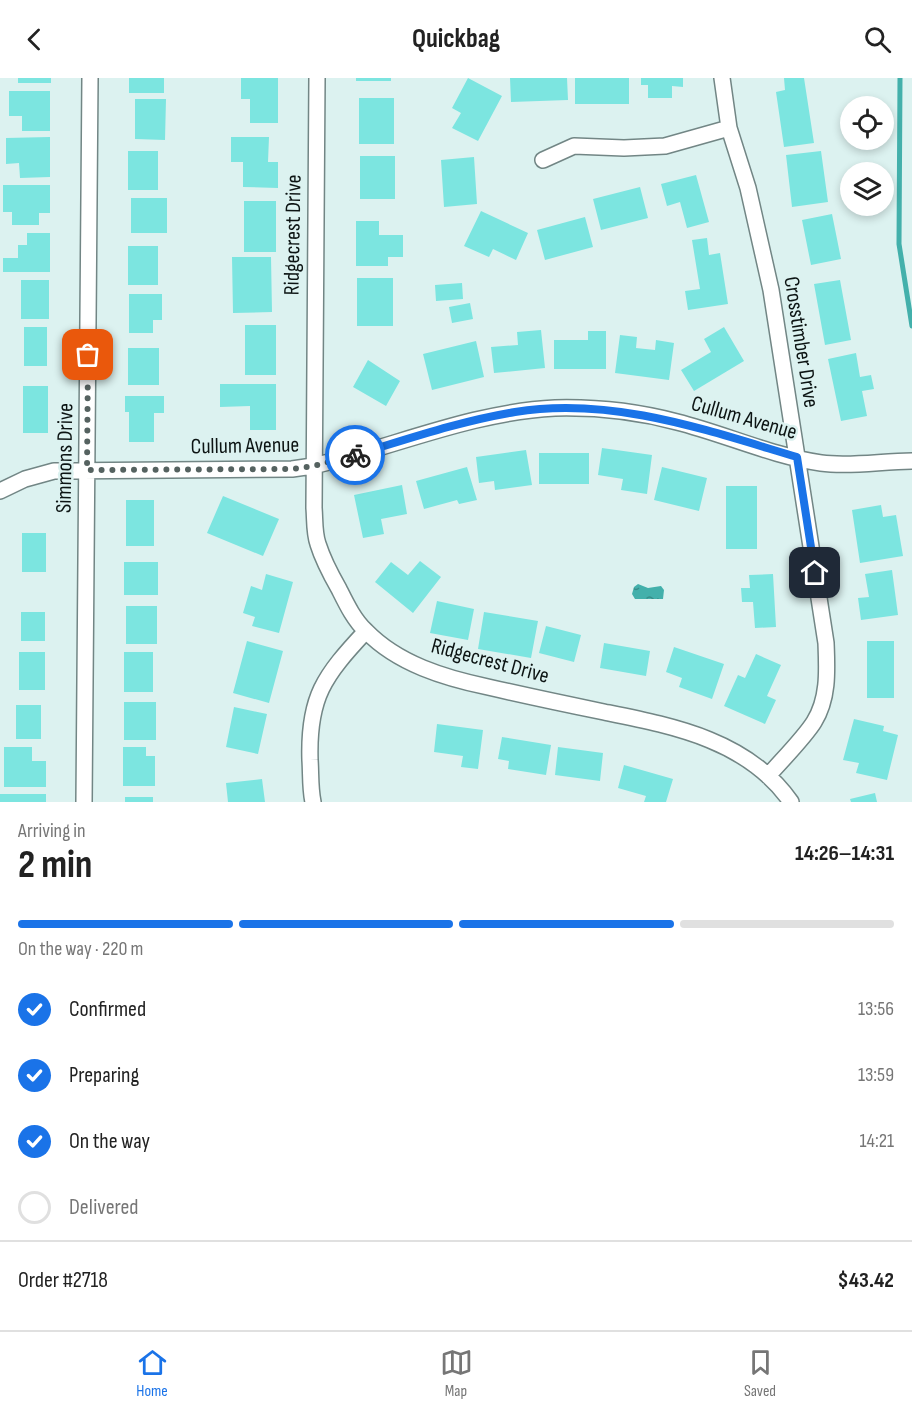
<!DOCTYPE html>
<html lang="en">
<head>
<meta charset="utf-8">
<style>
  :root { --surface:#fff; --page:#f6f6f6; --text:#222; --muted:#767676; --line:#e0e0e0; --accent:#1a73e8 }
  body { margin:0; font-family:"Sofia Sans Condensed",sans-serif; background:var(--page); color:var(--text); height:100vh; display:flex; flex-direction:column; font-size:22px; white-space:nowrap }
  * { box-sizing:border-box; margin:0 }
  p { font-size:20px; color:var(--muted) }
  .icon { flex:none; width:33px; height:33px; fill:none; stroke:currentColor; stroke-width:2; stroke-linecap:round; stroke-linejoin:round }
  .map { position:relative; height:724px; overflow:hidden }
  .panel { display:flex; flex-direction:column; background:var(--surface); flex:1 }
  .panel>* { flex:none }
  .controls { position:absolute; left:840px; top:18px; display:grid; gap:12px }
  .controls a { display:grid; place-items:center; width:54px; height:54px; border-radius:50%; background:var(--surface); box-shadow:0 3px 9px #0003; font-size:30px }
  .pin { position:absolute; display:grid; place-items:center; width:51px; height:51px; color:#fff; margin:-26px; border-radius:12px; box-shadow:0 3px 9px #0006 }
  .courier { position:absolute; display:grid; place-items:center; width:60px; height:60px; margin:-30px; border:4px solid #1a73e8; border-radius:50%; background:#fff; color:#222; box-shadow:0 2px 8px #0007 }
  .headline em { font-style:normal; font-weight:700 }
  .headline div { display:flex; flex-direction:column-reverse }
  .headline { display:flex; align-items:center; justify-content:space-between; height:102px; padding:0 18px }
  h1 { font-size:39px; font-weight:700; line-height:45px }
  .bar { display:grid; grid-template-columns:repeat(4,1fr); gap:9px 6px; align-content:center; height:72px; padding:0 18px }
  .bar i { height:8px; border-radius:4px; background:var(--line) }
  .bar .active { background:var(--accent) }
  .bar p { grid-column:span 4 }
  .line { display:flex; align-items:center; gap:15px; padding:0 18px; border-top:2px solid var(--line) }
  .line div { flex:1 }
  ol { padding:0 18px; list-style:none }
  li { display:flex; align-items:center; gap:18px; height:66px }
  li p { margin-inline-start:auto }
  li .icon { padding:6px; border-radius:50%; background:var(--accent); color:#fff; stroke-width:4 }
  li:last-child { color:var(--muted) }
  li i { width:33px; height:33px; border:3px solid var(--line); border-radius:50% }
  header { display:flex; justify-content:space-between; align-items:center; height:78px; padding:0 18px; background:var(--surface); font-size:27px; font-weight:700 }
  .menu { display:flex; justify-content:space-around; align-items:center; height:84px; border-top:2px solid var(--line); background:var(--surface); font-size:16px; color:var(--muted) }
  .menu a { display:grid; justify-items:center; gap:3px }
  .menu .active { color:var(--accent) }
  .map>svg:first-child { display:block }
</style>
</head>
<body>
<header><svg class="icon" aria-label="back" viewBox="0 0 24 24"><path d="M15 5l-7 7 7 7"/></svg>Quickbag<svg class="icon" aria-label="search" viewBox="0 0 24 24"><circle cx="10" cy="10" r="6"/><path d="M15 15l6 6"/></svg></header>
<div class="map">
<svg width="912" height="724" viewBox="0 0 912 724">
  <defs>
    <pattern id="water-ripples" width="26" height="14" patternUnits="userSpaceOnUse" patternTransform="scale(1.5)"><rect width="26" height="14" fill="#43b0ab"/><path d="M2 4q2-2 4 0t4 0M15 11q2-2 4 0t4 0" fill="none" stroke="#368e8a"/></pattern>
  </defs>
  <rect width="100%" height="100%" fill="#dcf2f0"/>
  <path fill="url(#water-ripples)" d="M 638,506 L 648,510 L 661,508 L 664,512 L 663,521 L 635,521 L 632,516 L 634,509 Z"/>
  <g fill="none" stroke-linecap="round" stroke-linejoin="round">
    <path stroke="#43b0ab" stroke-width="5" d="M 900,0 L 899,166 L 912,248"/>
  </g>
  <path fill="#7ce5e0" d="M 18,0 L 51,0 L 51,5 L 18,5 Z
    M 129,0 L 164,0 L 164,15 L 129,15 Z
    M 241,0 L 278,0 L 278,45 L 250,45 L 250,21 L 241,21 Z
    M 356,0 L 391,0 L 391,3 L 356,3 Z
    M 468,0 L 502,18 L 478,63 L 452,50 L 461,35 L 452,30 Z
    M 510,0 L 567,0 L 568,22 L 511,24 Z
    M 575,0 L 629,0 L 629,26 L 575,26 Z
    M 641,0 L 683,0 L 683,9 L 672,8 L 672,20 L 648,20 L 648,7 L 641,7 Z
    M 784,0 L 804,0 L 814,65 L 784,69 L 776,14 L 785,12 Z
    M 9,13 L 50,13 L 50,53 L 22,53 L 22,38 L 9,38 Z
    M 359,20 L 394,20 L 394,66 L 359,66 Z
    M 135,21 L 166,21 L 165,62 L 135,61 Z
    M 50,59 L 50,99 L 20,100 L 19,85 L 6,86 L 6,60 Z
    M 231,59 L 269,59 L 268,84 L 278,84 L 278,110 L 243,109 L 243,84 L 231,84 Z
    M 128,73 L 158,73 L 158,112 L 128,112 Z
    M 821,73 L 828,124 L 792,129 L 786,77 Z
    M 360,78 L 395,78 L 395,121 L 360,121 Z
    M 474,79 L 477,126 L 444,129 L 441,82 Z
    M 696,97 L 709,144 L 687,150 L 680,124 L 667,128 L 661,106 Z
    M 3,107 L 50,107 L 50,135 L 39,135 L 39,147 L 12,147 L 12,134 L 3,134 Z
    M 640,109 L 648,140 L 601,152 L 593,121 Z
    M 131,120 L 167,120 L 167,155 L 131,155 Z
    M 244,123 L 276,123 L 276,174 L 244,174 Z
    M 481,133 L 528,155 L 516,182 L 493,171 L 489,179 L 464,168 Z
    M 832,136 L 841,181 L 811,187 L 802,142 Z
    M 585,139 L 593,169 L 545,182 L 537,152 Z
    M 356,143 L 379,143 L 379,157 L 403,157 L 403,179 L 388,179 L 388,188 L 356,188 Z
    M 27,155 L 50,155 L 50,194 L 3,194 L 3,180 L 18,180 L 18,167 L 27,167 Z
    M 707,160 L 709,177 L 720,175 L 728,226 L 688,232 L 685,213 L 700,211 L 692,162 Z
    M 128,168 L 158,168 L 158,207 L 128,207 Z
    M 232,179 L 271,179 L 272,234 L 233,235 Z
    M 357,200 L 393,200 L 393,248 L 357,248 Z
    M 21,202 L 49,202 L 49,241 L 21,241 Z
    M 840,202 L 851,262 L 825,267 L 814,206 Z
    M 462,205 L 463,221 L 436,223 L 435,207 Z
    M 129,216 L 162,216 L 162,242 L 153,242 L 153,255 L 129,255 Z
    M 470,225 L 473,241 L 452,245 L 449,229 Z
    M 245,247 L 276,247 L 276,297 L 245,297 Z
    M 24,249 L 47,249 L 47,288 L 24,288 Z
    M 724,249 L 744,283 L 694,313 L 681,292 L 711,274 L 704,261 Z
    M 541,252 L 545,290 L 494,295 L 491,269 L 518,267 L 517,254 Z
    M 588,253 L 606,253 L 606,291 L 554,291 L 554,262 L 588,262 Z
    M 620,257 L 637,259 L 636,270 L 655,272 L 656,262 L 674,265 L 669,302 L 615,295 Z
    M 476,263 L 484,299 L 432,312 L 423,276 Z
    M 128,270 L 159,270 L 159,307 L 128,307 Z
    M 856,275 L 860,299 L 871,297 L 874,311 L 862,313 L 867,338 L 841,343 L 828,281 Z
    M 368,282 L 400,303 L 386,328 L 353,309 Z
    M 220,306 L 276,306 L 276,352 L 250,352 L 250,328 L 220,329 Z
    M 23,308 L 48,308 L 48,355 L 23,355 Z
    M 125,318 L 164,318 L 164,335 L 154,335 L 154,364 L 129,364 L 129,334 L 125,334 Z
    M 602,370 L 652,377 L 647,416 L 621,412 L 623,401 L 598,397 Z
    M 526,372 L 532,407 L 495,412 L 494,403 L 479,405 L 476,379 Z
    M 539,375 L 589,375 L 589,406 L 539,406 Z
    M 467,389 L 477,422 L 459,426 L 457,422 L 424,431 L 416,403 Z
    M 662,389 L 707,400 L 699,433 L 654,422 Z
    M 402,407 L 407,436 L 381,441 L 384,456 L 363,460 L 354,417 Z
    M 726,408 L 757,408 L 757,471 L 726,471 Z
    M 223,418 L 279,441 L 263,478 L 207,455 Z
    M 126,422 L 154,422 L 154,468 L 126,468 Z
    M 881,427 L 883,439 L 896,437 L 903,478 L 860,485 L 852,432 Z
    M 22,455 L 46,455 L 46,494 L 22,494 Z
    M 420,483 L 441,499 L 413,535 L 375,504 L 391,484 L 408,497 Z
    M 124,484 L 158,484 L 158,517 L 124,517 Z
    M 892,492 L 898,537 L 861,542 L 858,520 L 869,519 L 865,496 Z
    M 266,496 L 293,504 L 279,555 L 252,548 L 255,539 L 243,535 L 251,508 L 262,512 Z
    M 773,496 L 776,549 L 755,550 L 753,524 L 742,524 L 741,510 L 750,510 L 749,497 Z
    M 437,523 L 474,531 L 468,562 L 430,555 Z
    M 126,528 L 157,528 L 157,566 L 126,566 Z
    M 21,534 L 45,534 L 45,563 L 21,563 Z
    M 484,534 L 538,543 L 531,580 L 478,571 Z
    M 546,548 L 581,557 L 574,584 L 539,575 Z
    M 247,563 L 283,573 L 269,625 L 233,615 Z
    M 867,563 L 894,563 L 894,620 L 867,620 Z
    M 604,565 L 650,573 L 646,598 L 600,590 Z
    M 674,569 L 724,586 L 712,621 L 679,609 L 682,600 L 666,594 Z
    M 19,574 L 45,574 L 45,612 L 19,612 Z
    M 124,574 L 153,574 L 153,614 L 124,614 Z
    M 756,576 L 781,587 L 767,618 L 776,622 L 765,646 L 724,628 L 738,597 L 745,600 Z
    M 124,624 L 156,624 L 156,662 L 124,662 Z
    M 16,627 L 41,627 L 41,661 L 16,661 Z
    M 234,629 L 267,636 L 258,676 L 226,669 Z
    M 854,641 L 884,648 L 883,653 L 898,657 L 887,702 L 856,695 L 859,685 L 843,682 Z
    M 437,646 L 483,652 L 478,691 L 461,689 L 463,678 L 434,674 Z
    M 502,659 L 551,667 L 546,697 L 508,691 L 509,683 L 498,681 Z
    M 4,669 L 32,669 L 32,683 L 46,683 L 46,709 L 4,709 Z
    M 123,669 L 146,669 L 146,678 L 155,678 L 155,708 L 123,708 Z
    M 558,669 L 603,675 L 600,703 L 555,697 Z
    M 624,687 L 673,701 L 666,724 L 644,724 L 646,718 L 618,710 Z
    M 262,701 L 265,724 L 228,724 L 226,705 Z
    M 875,715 L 877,724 L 851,724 L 850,721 Z
    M 0,716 L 46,716 L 46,724 L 0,724 Z
    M 125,719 L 153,719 L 153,724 L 125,724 Z"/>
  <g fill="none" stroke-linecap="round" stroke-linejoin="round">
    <g stroke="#728685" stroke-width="18">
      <path id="minor" d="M 317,0 L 314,430 C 315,441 314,455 318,466 C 323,482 331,497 339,511 C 346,525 354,542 366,553 C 398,586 445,600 488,609 C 527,618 565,626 604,634 C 673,648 748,662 791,724
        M 722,0 L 729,50 L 748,110 L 771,212 L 826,565 C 827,591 829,620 814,644 C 804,660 781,683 768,698
        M 543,82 L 574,68 L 624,70 L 665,68 L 729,50
        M 0,413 L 25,401 L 54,393 L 292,391 L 313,388 C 394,369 472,334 555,330 C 595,329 639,334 677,344 C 725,356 772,378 821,385 C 851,389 882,383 912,383
        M 84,724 L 90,0
        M 313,724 C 310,710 311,696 310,682 C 308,619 324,598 366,553"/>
    </g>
    <use href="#minor" stroke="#fff" stroke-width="15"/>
  </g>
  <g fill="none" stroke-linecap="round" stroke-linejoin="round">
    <path stroke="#556260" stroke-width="6" stroke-dasharray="0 10.8" d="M 88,277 L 87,392 L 292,391 L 313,388 L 355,377"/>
    <path stroke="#1a73e8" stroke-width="8" d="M 355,377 C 408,361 460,343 515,334 C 611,318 706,352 797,379 L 815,495"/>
  </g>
  <g text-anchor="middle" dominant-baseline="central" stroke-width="5" stroke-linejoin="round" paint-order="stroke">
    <g font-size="22" fill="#0c1413" stroke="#dcf2f0">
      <text transform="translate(293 157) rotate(-89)">Ridgecrest Drive</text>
      <text transform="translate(801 264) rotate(81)">Crosstimber Drive</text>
      <text transform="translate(744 340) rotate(16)">Cullum Avenue</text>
      <text transform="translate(245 368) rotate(-1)">Cullum Avenue</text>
      <text transform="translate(65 380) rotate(-89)">Simmons Drive</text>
      <text transform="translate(490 583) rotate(15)">Ridgecrest Drive</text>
    </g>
  </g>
</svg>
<div class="controls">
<a><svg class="icon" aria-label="locate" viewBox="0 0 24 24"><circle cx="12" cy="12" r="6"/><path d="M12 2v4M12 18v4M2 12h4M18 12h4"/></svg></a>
<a><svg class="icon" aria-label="layers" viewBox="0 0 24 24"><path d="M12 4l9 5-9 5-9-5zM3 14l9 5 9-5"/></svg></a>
</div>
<div class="pin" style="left:88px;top:277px;background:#ea580c"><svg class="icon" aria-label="bag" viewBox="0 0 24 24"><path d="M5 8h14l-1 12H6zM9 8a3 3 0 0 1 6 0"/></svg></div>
<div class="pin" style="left:815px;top:495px;background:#1f2937"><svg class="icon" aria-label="home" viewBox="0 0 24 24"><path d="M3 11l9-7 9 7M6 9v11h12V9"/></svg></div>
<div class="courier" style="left:355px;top:377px"><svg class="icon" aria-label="bike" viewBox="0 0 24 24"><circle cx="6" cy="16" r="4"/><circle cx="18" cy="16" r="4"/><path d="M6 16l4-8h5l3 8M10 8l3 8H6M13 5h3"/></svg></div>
</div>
<section class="panel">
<div class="headline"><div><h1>2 min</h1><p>Arriving in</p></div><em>14:26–14:31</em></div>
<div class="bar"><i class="active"></i><i class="active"></i><i class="active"></i><i></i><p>On the way · 220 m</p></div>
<ol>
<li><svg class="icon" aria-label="check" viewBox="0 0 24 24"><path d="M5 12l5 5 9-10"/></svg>Confirmed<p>13:56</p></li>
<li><svg class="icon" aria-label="check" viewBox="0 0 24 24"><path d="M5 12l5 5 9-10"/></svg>Preparing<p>13:59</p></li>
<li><svg class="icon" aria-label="check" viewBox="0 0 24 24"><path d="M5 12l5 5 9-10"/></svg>On the way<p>14:21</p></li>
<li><i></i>Delivered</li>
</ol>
<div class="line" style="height:78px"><div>Order #2718</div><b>$43.42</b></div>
</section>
<nav class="menu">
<a class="active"><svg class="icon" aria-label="home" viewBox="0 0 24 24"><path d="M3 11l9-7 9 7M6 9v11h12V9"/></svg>Home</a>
<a><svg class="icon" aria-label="map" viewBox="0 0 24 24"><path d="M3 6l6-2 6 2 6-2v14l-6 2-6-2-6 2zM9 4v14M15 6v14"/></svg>Map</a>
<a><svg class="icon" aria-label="saved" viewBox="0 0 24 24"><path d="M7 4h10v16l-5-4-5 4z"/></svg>Saved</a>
</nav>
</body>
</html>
